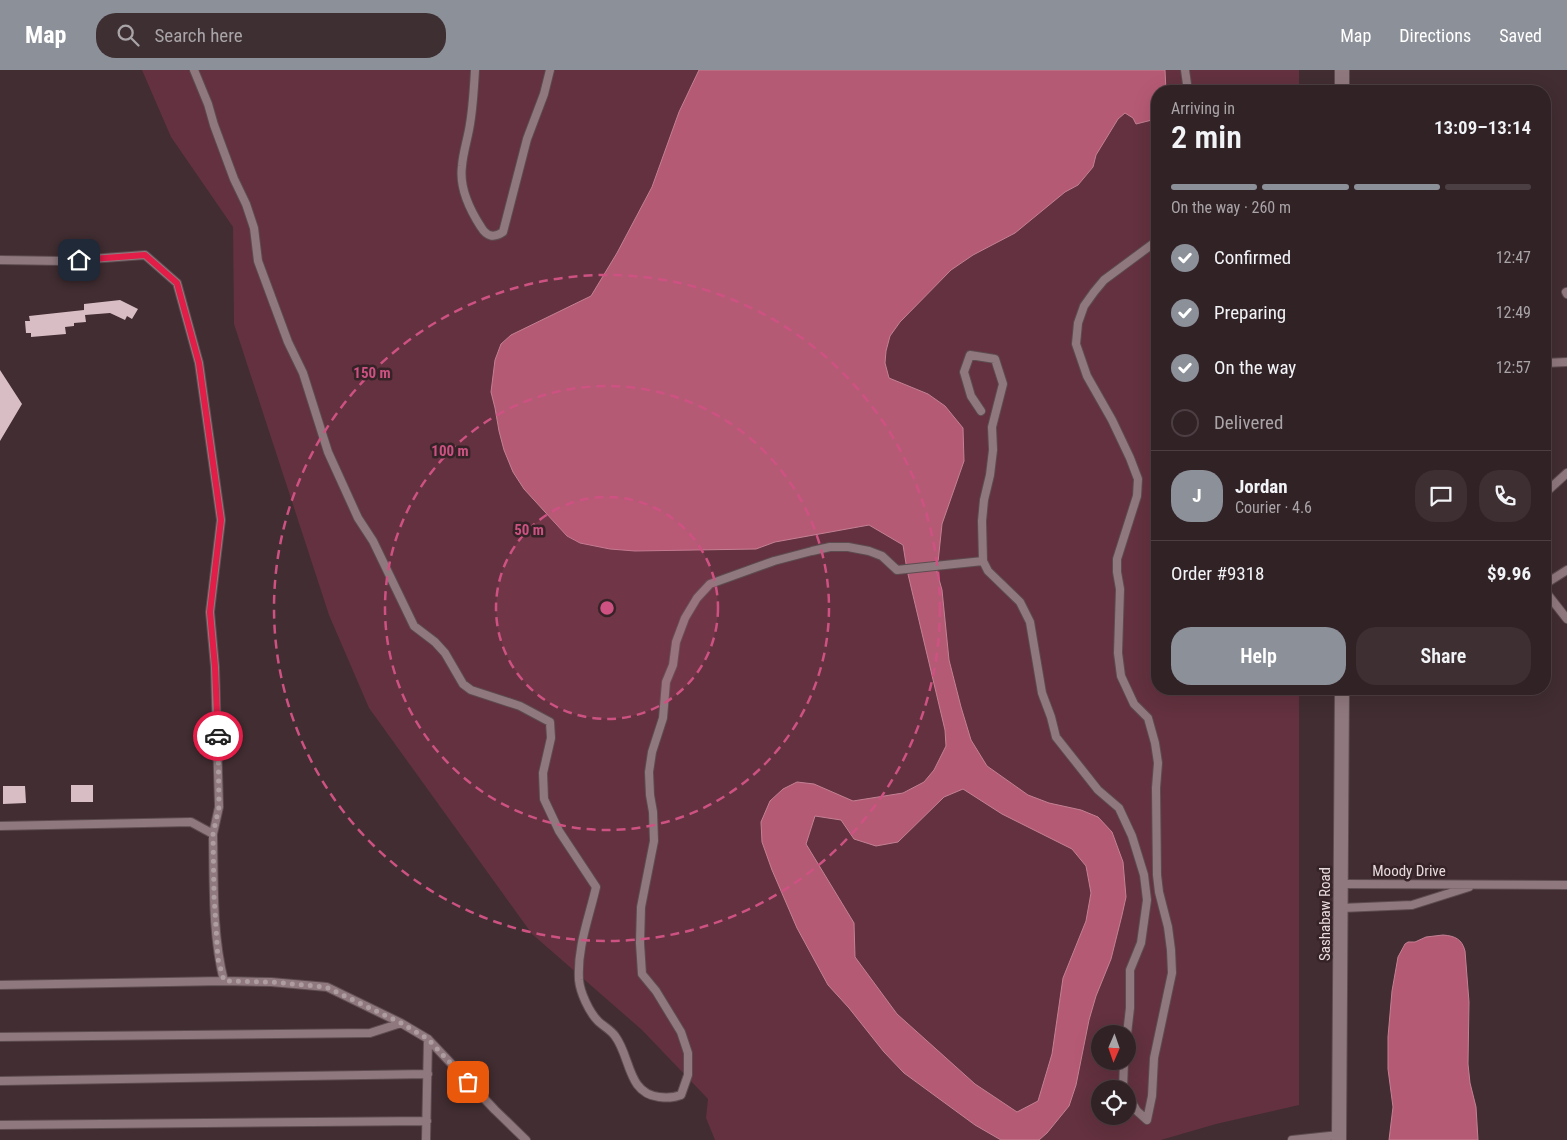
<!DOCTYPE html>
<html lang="en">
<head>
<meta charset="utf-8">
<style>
  :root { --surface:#312226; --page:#3d2f32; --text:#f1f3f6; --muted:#a8a4a7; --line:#4c3f43; --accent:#8c9099 }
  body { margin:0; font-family:"Roboto Condensed",sans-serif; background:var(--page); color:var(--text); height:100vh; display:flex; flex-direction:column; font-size:19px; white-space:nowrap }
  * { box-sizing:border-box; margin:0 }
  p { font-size:16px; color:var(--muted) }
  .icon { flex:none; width:28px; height:28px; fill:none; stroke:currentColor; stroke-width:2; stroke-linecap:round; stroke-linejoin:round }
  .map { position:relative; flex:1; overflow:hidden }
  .side { position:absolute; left:1151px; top:15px; width:400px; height:610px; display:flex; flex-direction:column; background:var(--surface); border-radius:20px; box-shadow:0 5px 20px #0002,0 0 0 1px var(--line) }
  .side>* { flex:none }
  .needle { width:32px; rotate:182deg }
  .fabs { position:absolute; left:1091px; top:955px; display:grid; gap:10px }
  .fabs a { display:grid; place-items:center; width:45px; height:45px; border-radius:50%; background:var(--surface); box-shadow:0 5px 20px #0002,0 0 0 1px var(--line); font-size:25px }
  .pin { position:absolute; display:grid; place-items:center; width:42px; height:42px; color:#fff; margin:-21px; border-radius:10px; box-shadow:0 2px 8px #0006 }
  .courier { position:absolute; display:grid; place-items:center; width:50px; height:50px; margin:-25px; border:4px solid #e11d48; border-radius:50%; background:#fff; color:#222; box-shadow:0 1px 6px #0007 }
  .headline em { font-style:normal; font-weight:600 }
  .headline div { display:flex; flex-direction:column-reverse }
  .headline { display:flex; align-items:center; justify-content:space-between; height:85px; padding:0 20px }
  h1 { font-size:32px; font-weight:600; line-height:38px }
  .bar { display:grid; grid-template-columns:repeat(4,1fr); gap:8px 5px; align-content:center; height:60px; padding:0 20px }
  .bar i { height:6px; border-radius:4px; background:var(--line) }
  .bar .current { background:var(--accent) }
  .bar p { grid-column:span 4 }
  .line { display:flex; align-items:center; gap:12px; padding:0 20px; border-top:1px solid var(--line) }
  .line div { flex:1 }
  .round { display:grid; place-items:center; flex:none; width:52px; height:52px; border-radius:20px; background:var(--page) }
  ol { padding:0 20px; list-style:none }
  li { display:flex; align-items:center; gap:15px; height:55px }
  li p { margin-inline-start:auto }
  li .icon { padding:5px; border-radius:50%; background:var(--accent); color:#fff; stroke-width:4 }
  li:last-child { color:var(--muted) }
  li i { width:28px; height:28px; border:2px solid var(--line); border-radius:50% }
  .button { display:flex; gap:10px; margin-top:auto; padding:10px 20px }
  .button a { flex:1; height:58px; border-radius:20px; background:var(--accent); color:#fff; font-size:20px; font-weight:600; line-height:58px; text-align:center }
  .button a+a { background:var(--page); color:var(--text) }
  header { display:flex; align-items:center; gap:30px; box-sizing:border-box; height:70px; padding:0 25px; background:var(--accent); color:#fff }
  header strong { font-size:24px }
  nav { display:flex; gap:28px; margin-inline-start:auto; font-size:18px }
  .search { width:350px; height:45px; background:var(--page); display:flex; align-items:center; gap:12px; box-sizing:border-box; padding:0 18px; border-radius:20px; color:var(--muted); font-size:19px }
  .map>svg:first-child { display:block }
</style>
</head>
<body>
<header>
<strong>Map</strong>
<div class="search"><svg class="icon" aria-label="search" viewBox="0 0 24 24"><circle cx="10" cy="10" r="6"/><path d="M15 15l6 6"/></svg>Search here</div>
<nav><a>Map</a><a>Directions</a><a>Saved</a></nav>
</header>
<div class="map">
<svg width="1567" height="1070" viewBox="0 0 1567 1070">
  <rect width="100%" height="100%" fill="#412d32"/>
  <path fill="#63313f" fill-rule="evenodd" d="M 142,0 L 1299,0 L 1299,21 L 1158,21 L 1158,619 L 1299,619 L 1299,1035 L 1216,1054 L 1161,1070 L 715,1070 L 706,1048 L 708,1029 L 642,960 L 532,864 L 369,638 L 329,545 L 234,254 L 233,157 L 171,67 ZM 1100,964 L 1128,964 L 1128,991 L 1100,991 ZM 1100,1019 L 1128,1019 L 1128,1046 L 1100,1046 Z"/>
  <path fill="#b55a75" stroke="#c48094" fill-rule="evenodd" d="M 699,0 L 1165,0 L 1166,21 L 1158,21 L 1157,45 L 1152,50 L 1136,54 L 1133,48 L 1125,43 L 1118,49 L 1096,85 L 1093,97 L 1078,115 L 1065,122 L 1015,163 L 973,185 L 951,200 L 900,252 L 890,266 L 886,281 L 885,293 L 889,308 L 928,324 L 945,336 L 963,358 L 964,391 L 942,454 L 937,502 L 942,520 L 949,590 L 961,637 L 971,670 L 987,696 L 1028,725 L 1049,733 L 1081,740 L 1098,747 L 1112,762 L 1123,792 L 1126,827 L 1122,845 L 1111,889 L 1096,926 L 1089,950 L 1076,1015 L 1069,1036 L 1047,1063 L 1039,1070 L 1001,1070 L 975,1055 L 904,1003 L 884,982 L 849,938 L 828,915 L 797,858 L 772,800 L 762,772 L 761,752 L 770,731 L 783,719 L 797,712 L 814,714 L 853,731 L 903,723 L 924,712 L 934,700 L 946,676 L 945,660 L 907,500 L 903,475 L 869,455 L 775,472 L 756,479 L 635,481 L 610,479 L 580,473 L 567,466 L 524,419 L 513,402 L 504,380 L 499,361 L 495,338 L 491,322 L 495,290 L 501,274 L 511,265 L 591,226 L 617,183 L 652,117 L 679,42 ZM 963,719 L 1002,744 L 1072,779 L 1086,796 L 1091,823 L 1086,851 L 1063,908 L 1052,984 L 1038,1031 L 1017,1042 L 975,1014 L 897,944 L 855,887 L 854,853 L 806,774 L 815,746 L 841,750 L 854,769 L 876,776 L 898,772 L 944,727 Z
    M 1443,865 C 1455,866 1462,869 1465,881 L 1469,932 L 1468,994 L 1470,1013 L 1476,1037 L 1478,1070 L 1389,1070 L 1393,1037 L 1388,999 L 1388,967 L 1392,921 L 1398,887 L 1405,874 L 1408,872 L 1415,872 L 1426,867 Z"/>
  <path fill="#d8bec4" d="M 120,230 L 138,239 L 132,249 L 127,246 L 125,250 L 110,243 L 85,245 L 86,252 L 74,253 L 74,256 L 65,257 L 66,264 L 31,267 L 31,263 L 26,263 L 25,251 L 30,251 L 29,246 L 84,240 L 84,234 Z
    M 0,300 L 22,334 L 0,371 Z
    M 71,715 L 93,715 L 93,732 L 71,732 Z
    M 3,716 L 25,716 L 26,733 L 3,734 Z"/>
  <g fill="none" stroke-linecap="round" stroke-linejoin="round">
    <g stroke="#5d4c51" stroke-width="10">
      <path id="service" d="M 194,0 L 208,34 L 214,55 L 234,109 L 246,134 L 254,158 L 258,191 L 288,272 L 303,303 L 328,382 L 358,448 L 373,471 L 414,556 L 435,572 L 445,583 L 463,614 L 471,620 L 520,636 L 550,652 L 551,668 L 543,703 L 544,729 L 559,761 L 596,817 C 589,848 577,877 579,910 C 580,922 589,942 598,951 C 603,956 611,960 615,966 C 631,987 627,1023 659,1027 C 668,1028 673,1028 681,1025 L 688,1005 L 688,983 L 681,962 L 656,921 L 642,904 L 640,873 L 641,837 L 654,771 L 653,742 L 650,725 L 649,702 L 652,682 L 663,648 L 666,612 L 673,595 L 676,572 L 685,548 L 697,528 L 710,514 L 774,491 L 812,481 L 830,477 L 848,477 L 869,481 L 882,486 L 897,500 L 983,491
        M 475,0 C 474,18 473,36 470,54 C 468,68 463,82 462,96 C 459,117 470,140 481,157 C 487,167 494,168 503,162 L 527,69 L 544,24 L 550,0
        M 1185,0 L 1188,21
        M 0,190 L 63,191 L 145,185 L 177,213 L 199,293 L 221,450 L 210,542 L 215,597 L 219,737 L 213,764
        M 1566,222 L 1567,224
        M 1545,293 L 1567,292
        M 981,341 L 971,326 L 964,302 L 970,285 L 995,289 L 1003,314 L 992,357 L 993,380 L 990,405 L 984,430 L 982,451 L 983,491 L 988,501 L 1020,532 L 1030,552 L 1042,623 L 1051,647 L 1056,667 L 1098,720 L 1119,738 L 1132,766 L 1144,805 L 1147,830 L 1141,873 L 1130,900 L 1130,938 L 1127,964
        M 1545,423 L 1567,403
        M 1545,514 L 1567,500
        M 1545,521 L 1567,549
        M 0,756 L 191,752 L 213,764 C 214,813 212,864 224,911
        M 1342,814 L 1567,815
        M 1342,838 L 1412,835 L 1469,817
        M 0,915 L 224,911 L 271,912 L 327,917 L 401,953 L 428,969 L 495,1040 L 526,1070
        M 0,967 L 370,963 L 401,953
        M 0,1011 L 428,1004
        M 1123,1019 L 1124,991
        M 1128,1026 L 1137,1041 L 1147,1050 L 1152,1026 L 1154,988 L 1172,903 L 1171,880 L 1168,857 L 1159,822 L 1157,805 L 1156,718 L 1158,693 L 1155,673 L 1148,648 L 1134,634 L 1121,606 L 1118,583 L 1120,519 L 1117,502 L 1117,489 L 1137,426 L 1138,409 L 1130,388 L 1112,350 L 1087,306 L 1076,274 L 1078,253 L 1084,236 L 1094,222 L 1104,210 L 1158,170
        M 0,1055 L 427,1051
        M 426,1070 L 428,969
        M 1292,1070 L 1339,1065"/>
    </g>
    <g stroke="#5d4c51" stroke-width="16">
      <path id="secondary" d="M 1342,21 L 1342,0
        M 1339,1070 L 1342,619"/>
    </g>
    <use href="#service" stroke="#90797e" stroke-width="8"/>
    <use href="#secondary" stroke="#90797e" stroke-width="14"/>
  </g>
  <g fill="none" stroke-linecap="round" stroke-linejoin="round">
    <path stroke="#ad9da1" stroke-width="5" stroke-dasharray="0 9" d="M 218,666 L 219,737 L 213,764 L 214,826 L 218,889 L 224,911 L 271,912 L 326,917 L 401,953 L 428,969 L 468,1012"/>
    <path stroke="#e11d48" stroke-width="6" d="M 79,190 L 145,185 L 177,213 L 199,293 L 221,450 L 210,542 L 215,597 L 218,666"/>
  </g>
  <circle cx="607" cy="538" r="111" fill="#cd5282" fill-opacity=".12"/>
  <g fill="none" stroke="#cd5282" stroke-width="2.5" stroke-dasharray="9 6">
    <circle cx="607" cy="538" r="111"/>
    <circle cx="607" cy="538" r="222"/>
    <circle cx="607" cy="538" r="333"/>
  </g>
  <g text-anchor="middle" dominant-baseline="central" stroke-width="5" stroke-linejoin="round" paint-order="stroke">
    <g font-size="15" fill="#e7dadd" stroke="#362328">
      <text x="1409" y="801">Moody Drive</text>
      <text transform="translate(1325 844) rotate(-90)">Sashabaw Road</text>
    </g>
  </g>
  <circle cx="607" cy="538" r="8" fill="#cd5282" stroke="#362328" stroke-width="2.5"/>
  <g font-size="15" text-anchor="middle" font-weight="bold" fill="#cd5282" stroke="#362328" stroke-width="5" stroke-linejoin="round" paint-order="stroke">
    <text x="372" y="308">150 m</text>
    <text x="450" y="386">100 m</text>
    <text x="529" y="465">50 m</text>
  </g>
</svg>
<div class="fabs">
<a><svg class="needle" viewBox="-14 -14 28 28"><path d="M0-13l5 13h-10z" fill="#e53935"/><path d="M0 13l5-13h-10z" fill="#a8a4a7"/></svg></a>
<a><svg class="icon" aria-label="locate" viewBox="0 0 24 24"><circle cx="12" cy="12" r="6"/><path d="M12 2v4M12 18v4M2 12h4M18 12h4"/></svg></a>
</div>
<div class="pin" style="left:468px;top:1012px;background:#ea580c"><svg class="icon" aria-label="bag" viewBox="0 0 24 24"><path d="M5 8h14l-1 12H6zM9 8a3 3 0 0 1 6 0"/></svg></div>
<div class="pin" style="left:79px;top:190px;background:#1f2937"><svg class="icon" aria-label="home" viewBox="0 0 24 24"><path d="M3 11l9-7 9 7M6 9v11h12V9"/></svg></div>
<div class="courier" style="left:218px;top:666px"><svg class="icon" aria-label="car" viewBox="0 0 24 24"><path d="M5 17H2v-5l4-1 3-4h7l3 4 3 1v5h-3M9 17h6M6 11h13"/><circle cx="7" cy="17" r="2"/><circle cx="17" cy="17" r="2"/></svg></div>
<section class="side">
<div class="headline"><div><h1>2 min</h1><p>Arriving in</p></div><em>13:09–13:14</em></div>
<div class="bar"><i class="current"></i><i class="current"></i><i class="current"></i><i></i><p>On the way · 260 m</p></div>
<ol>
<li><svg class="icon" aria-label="check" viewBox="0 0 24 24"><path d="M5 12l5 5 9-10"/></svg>Confirmed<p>12:47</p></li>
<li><svg class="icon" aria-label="check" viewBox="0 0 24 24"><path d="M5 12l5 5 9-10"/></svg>Preparing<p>12:49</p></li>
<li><svg class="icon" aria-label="check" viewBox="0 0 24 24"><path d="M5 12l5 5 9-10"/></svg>On the way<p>12:57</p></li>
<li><i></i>Delivered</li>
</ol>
<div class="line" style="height:90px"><b class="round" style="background:var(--accent);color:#fff">J</b><div><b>Jordan</b><p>Courier · 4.6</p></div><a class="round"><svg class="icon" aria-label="chat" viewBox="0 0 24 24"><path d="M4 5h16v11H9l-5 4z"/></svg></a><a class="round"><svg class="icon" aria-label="phone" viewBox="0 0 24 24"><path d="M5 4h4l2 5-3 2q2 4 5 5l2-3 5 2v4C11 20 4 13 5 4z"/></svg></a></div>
<div class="line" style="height:65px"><div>Order #9318</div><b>$9.96</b></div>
<div class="button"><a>Help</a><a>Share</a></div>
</section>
</div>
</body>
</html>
